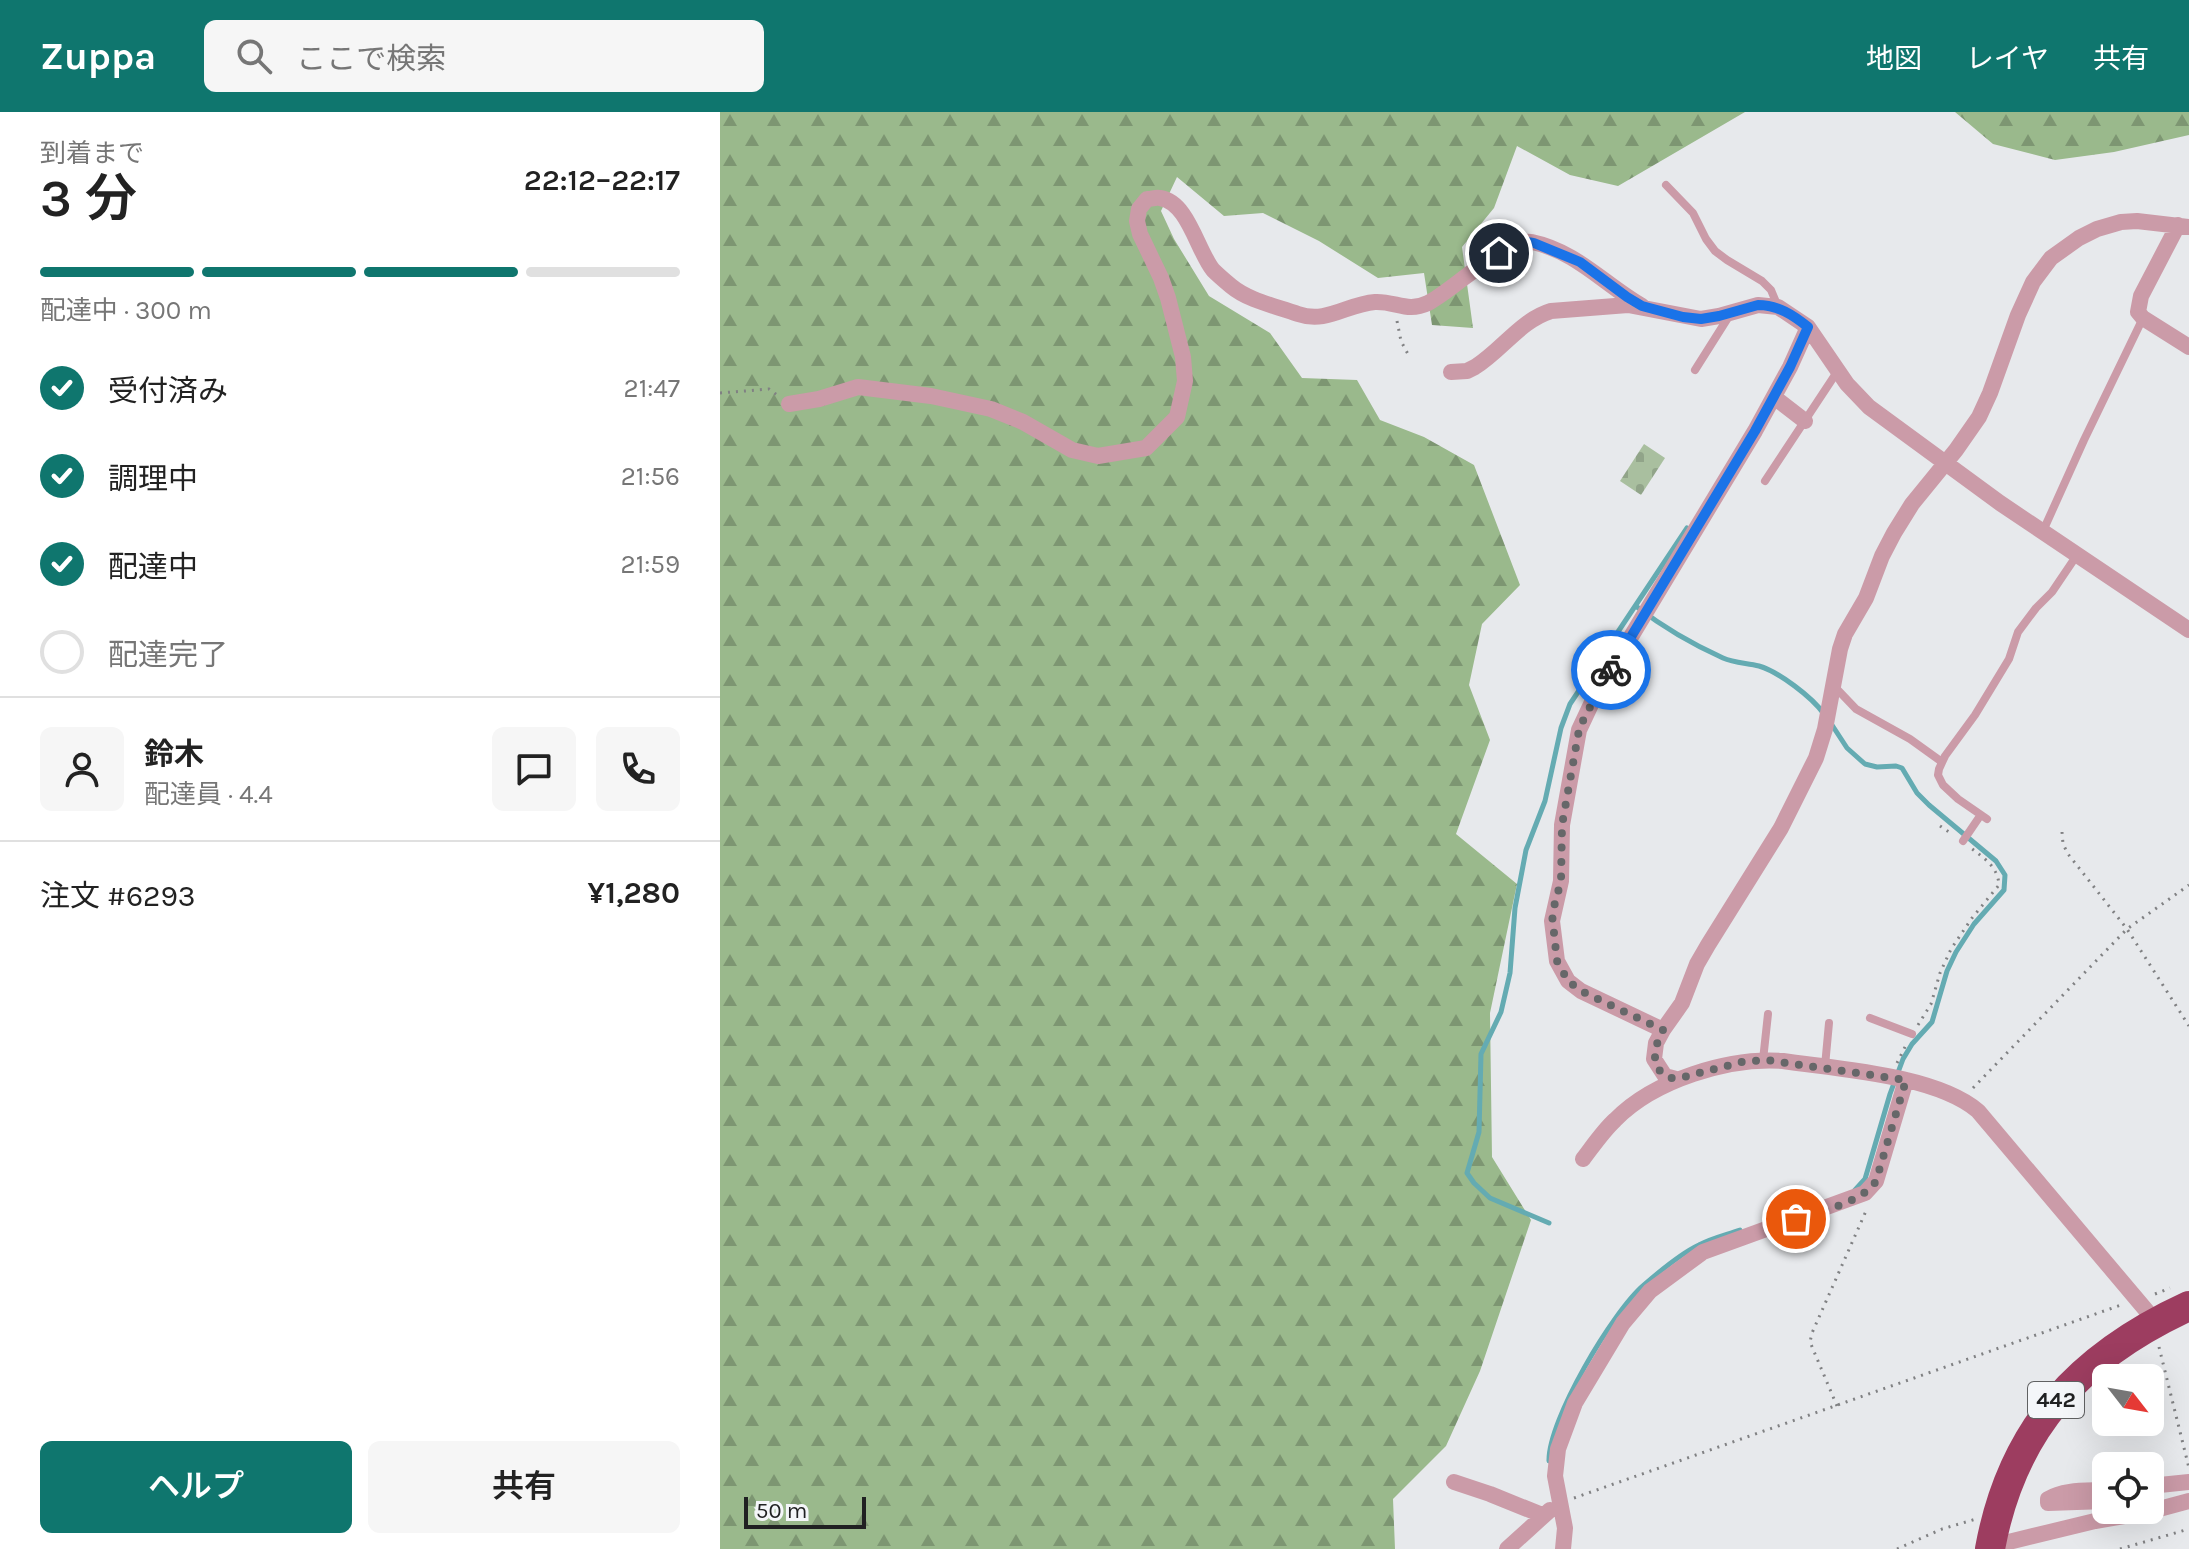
<!DOCTYPE html>
<html lang="ja">
<head>
<meta charset="utf-8">
<style>
  :root { --surface:#fff; --page:#f6f6f6; --text:#222; --muted:#767676; --line:#e0e0e0; --accent:#0f766e }
  body { margin:0; font-family:Karla,"Noto Sans JP",sans-serif; background:var(--page); color:var(--text); height:100vh; display:flex; flex-direction:column; font-size:30px; white-space:nowrap }
  * { box-sizing:border-box; margin:0 }
  p { font-size:26px; color:var(--muted) }
  .icon { flex:none; width:44px; height:44px; fill:none; stroke:currentColor; stroke-width:2; stroke-linecap:round; stroke-linejoin:round }
  .map { position:relative; flex:1; overflow:hidden }
  .panel { display:flex; flex-direction:column; background:var(--surface); width:720px }
  .panel>* { flex:none }
  .needle { width:52px; rotate:121deg }
  .buttons { position:absolute; left:1372px; top:1252px; display:grid; gap:16px }
  .buttons a { display:grid; place-items:center; width:72px; height:72px; border-radius:12px; background:var(--surface); box-shadow:0 8px 32px #0002; font-size:40px }
  .scale { position:absolute; left:24px; bottom:20px; width:122px; box-sizing:border-box; padding-left:8px; border:4px solid #202122; border-top:0; font-size:22px; line-height:28px; white-space:nowrap; color:#202122; -webkit-text-stroke:6px #f4f6f9; paint-order:stroke }
  .pin { position:absolute; display:grid; place-items:center; width:68px; height:68px; color:#fff; margin:-34px; border:4px solid #fff; border-radius:50%; box-shadow:0 2px 8px #0007 }
  .courier { position:absolute; display:grid; place-items:center; width:80px; height:80px; margin:-40px; border:6px solid #1a73e8; border-radius:50%; background:#fff; color:#222; box-shadow:0 2px 10px #0007 }
  .summary em { font-style:normal; font-weight:600 }
  .summary div { display:flex; flex-direction:column-reverse }
  .summary { display:flex; align-items:center; justify-content:space-between; height:136px; padding:0 40px }
  h1 { font-size:52px; font-weight:600; line-height:60px }
  .bar { display:grid; grid-template-columns:repeat(4,1fr); gap:12px 8px; align-content:center; height:96px; padding:0 40px }
  .bar i { height:10px; border-radius:6px; background:var(--line) }
  .bar .active { background:var(--accent) }
  .bar p { grid-column:span 4 }
  .line { display:flex; align-items:center; gap:20px; padding:0 40px; border-top:2px solid var(--line) }
  .line div { flex:1 }
  .round { display:grid; place-items:center; flex:none; width:84px; height:84px; border-radius:12px; background:var(--page) }
  ol { padding:0 40px; list-style:none }
  li { display:flex; align-items:center; gap:24px; height:88px }
  li p { margin-inline-start:auto }
  li .icon { padding:8px; border-radius:50%; background:var(--accent); color:#fff; stroke-width:4 }
  li:last-child { color:var(--muted) }
  li i { width:44px; height:44px; border:4px solid var(--line); border-radius:50% }
  .action { display:flex; gap:16px; margin-top:auto; padding:16px 40px }
  .action a { flex:1; height:92px; border-radius:12px; background:var(--accent); color:#fff; font-size:32px; font-weight:600; line-height:92px; text-align:center }
  .action a+a { background:var(--page); color:var(--text) }
  header { display:flex; align-items:center; gap:48px; box-sizing:border-box; height:112px; padding:0 40px; background:var(--accent); color:#fff }
  header strong { font-size:38px }
  nav { display:flex; gap:44px; margin-inline-start:auto; font-size:28px }
  .search { width:560px; height:72px; background:var(--page); display:flex; align-items:center; gap:20px; box-sizing:border-box; padding:0 28px; border-radius:12px; color:var(--muted); font-size:30px }
  main { display:flex; flex:1; min-height:0 }
  .map>svg:first-child { display:block }
</style>
</head>
<body>
<header>
<strong>Zuppa</strong>
<div class="search"><svg class="icon" aria-label="search" viewBox="0 0 24 24"><circle cx="10" cy="10" r="6"/><path d="M15 15l6 6"/></svg>ここで検索</div>
<nav><a>地図</a><a>レイヤ</a><a>共有</a></nav>
</header>
<main>
<section class="panel">
<div class="summary"><div><h1>3 分</h1><p>到着まで</p></div><em>22:12–22:17</em></div>
<div class="bar"><i class="active"></i><i class="active"></i><i class="active"></i><i></i><p>配達中 · 300 m</p></div>
<ol>
<li><svg class="icon" aria-label="check" viewBox="0 0 24 24"><path d="M5 12l5 5 9-10"/></svg>受付済み<p>21:47</p></li>
<li><svg class="icon" aria-label="check" viewBox="0 0 24 24"><path d="M5 12l5 5 9-10"/></svg>調理中<p>21:56</p></li>
<li><svg class="icon" aria-label="check" viewBox="0 0 24 24"><path d="M5 12l5 5 9-10"/></svg>配達中<p>21:59</p></li>
<li><i></i>配達完了</li>
</ol>
<div class="line" style="height:144px"><a class="round"><svg class="icon" aria-label="person" viewBox="0 0 24 24"><circle cx="12" cy="8" r="4"/><path d="M4 21q1-7 8-7t8 7"/></svg></a><div><b>鈴木</b><p>配達員 · 4.4</p></div><a class="round"><svg class="icon" aria-label="chat" viewBox="0 0 24 24"><path d="M4 5h16v11H9l-5 4z"/></svg></a><a class="round"><svg class="icon" aria-label="phone" viewBox="0 0 24 24"><path d="M5 4h4l2 5-3 2q2 4 5 5l2-3 5 2v4C11 20 4 13 5 4z"/></svg></a></div>
<div class="line" style="height:104px"><div>注文 #6293</div><b>¥1,280</b></div>
<div class="action"><a>ヘルプ</a><a>共有</a></div>
</section>
<div class="map">
<svg width="1469" height="1437" viewBox="0 0 1469 1437">
  <defs>
    <pattern id="forest-firs" width="22" height="20" patternUnits="userSpaceOnUse" patternTransform="scale(2)"><rect width="22" height="20" fill="#9ab98c"/><path d="M5 1l3.5 6h-7zM16 11l3.5 6h-7z" fill="#7d9672"/></pattern>
    <pattern id="cemetery-stones" width="16" height="16" patternUnits="userSpaceOnUse" patternTransform="scale(2)"><rect width="16" height="16" fill="#a9bf9f"/><path d="M2 7V4a2 2 0 0 1 4 0v3zM10 15v-3a2 2 0 0 1 4 0v3z" fill="#91a489"/></pattern>
  </defs>
  <rect width="100%" height="100%" fill="#e7e9ec"/>
  <path fill="url(#forest-firs)" d="M 0,0 L 1025,0 L 898,74 L 850,63 L 797,34 L 774,96 L 742,135 L 753,216 L 712,213 L 704,161 L 658,166 L 599,129 L 543,101 L 504,104 L 457,65 L 441,99 L 454,127 L 489,184 L 550,221 L 582,266 L 637,268 L 660,308 L 704,325 L 754,353 L 800,473 L 762,512 L 749,573 L 770,628 L 736,722 L 797,772 L 770,901 L 772,1045 L 811,1108 L 760,1259 L 726,1334 L 673,1387 L 675,1437 L 0,1437 Z
    M 1235,0 L 1469,0 L 1469,23 L 1394,40 L 1335,48 L 1273,32 Z"/>
  <path fill="url(#cemetery-stones)" d="M 924,332 L 945,346 L 921,383 L 900,369 Z"/>
  <g fill="none" stroke-linecap="round" stroke-linejoin="round">
    <path stroke="#64abb2" stroke-width="5" d="M 917,495 C 943,515 972,532 1003,546 C 1014,551 1027,551 1039,554 C 1059,560 1092,585 1104,602
      M 1112,613 L 1127,636 L 1145,652 L 1157,655 L 1176,654 L 1182,656 L 1197,681 L 1209,693 L 1276,749 L 1285,763 L 1284,778 L 1254,812 L 1236,840 L 1227,859 L 1212,910 L 1192,932 L 1183,947 L 1170,982 L 1145,1067 L 1135,1078
      M 829,1111 L 770,1086 L 754,1071 L 747,1061 L 759,1020 L 761,942 L 781,900 L 790,861 L 795,796 L 806,738 L 825,689 L 841,616 L 850,592 L 967,416
      M 829,1349 C 828,1308 893,1199 924,1173 C 940,1159 960,1142 979,1133 C 992,1126 1006,1123 1020,1118"/>
    <path stroke="#808183" stroke-width="3" stroke-dasharray="2 6" stroke-linecap="butt" d="M 677,209 L 681,229 L 690,246
      M 0,281 L 49,277 L 57,283
      M 1220,714 L 1232,722
      M 1342,720 L 1343,732 L 1348,742 L 1407,817 L 1469,914
      M 1198,913 L 1211,892 L 1220,861 L 1231,837 L 1252,806 L 1279,773 C 1278,755 1264,746 1251,736
      M 1177,951 L 1186,933
      M 1253,976 L 1407,817 L 1469,773
      M 1435,1182 L 1450,1176
      M 1439,1235 L 1469,1356
      M 1117,1294 L 1090,1230 L 1092,1221 L 1146,1099
      M 854,1386 L 1401,1193
      M 1177,1437 L 1222,1417 L 1256,1407
      M 1400,1437 L 1469,1417"/>
    <path stroke="#cb9ba8" stroke-width="8" d="M 946,73 L 973,101 L 986,127 L 995,139 L 1007,148 L 1042,169 L 1051,178 L 1058,195
      M 975,258 L 1011,201
      M 1045,369 L 1117,260
      M 1323,419 L 1364,328 L 1423,206
      M 1114,574 L 1136,597 L 1190,627 L 1222,650
      M 1267,707 L 1238,687 L 1223,673 L 1218,663 L 1219,657 L 1225,644 L 1255,603 L 1289,547 L 1298,520 L 1316,496 L 1332,480 L 1357,443
      M 1243,729 L 1260,704
      M 1150,906 L 1192,922
      M 1043,948 L 1048,902
      M 1105,954 L 1109,911"/>
    <path stroke="#cb9ba8" stroke-width="16" d="M 1458,113 L 1421,184 L 1418,200 L 1423,206 L 1469,235
      M 731,260 L 747,259 L 755,255 C 781,239 801,208 831,199 L 908,193 L 981,207 L 999,204 L 1038,193 L 1058,195 L 1088,215 L 1127,272 L 1149,295 L 1280,391 L 1469,518
      M 1054,285 L 1085,309
      M 69,292 L 99,287 L 138,275 L 211,284 L 271,297 L 303,310 L 352,338 L 378,344 L 426,336 L 457,305 L 465,269 L 463,245 L 448,186 L 441,166 L 420,122 L 417,109 L 419,97 L 427,87 C 432,87 436,85 440,86 C 468,90 477,138 493,158 C 498,163 505,169 511,174 C 529,189 556,194 578,202 C 607,212 627,192 655,190 C 676,189 687,201 708,191 C 734,178 786,125 812,130 C 856,139 885,173 922,194
      M 943,918 L 861,879 L 848,869 L 837,849 L 832,809 L 841,769 L 842,713 L 859,618 L 874,586 L 1035,319 L 1070,255 L 1088,215
      M 956,967 L 945,964 L 934,947 L 936,931 L 943,918 L 962,891 L 977,852 L 988,833 L 1061,716 L 1096,646 L 1105,617 L 1120,537 L 1125,522 L 1146,486 L 1162,444 L 1174,421 L 1192,392 L 1236,338 L 1259,305 L 1270,281 L 1298,203 L 1313,170 L 1331,146 L 1359,126 L 1377,117 L 1401,110 L 1417,109 L 1469,115
      M 863,1047 C 873,1034 883,1019 895,1008 C 934,968 1009,945 1063,949 C 1118,957 1216,963 1258,999 L 1436,1210
      M 734,1370 L 770,1382 L 822,1403
      M 1430,1374 L 1469,1370
      M 1386,1378 C 1367,1379 1344,1377 1328,1387 L 1328,1391 L 1386,1389
      M 1268,1435 L 1375,1409 L 1428,1400 L 1469,1389
      M 787,1437 L 830,1398
      M 843,1437 L 845,1416 L 835,1364 L 838,1337 L 855,1291 L 903,1211 L 930,1179 L 983,1140 L 1145,1081 L 1156,1069 L 1186,968"/>
    <path stroke="#9d3d60" stroke-width="30" d="M 1270,1437 C 1292,1316 1360,1244 1469,1194"/>
  </g>
  <g fill="none" stroke-linecap="round" stroke-linejoin="round">
    <path stroke="#666769" stroke-width="8" stroke-dasharray="0 14.4" d="M 891,558 L 865,604 L 859,618 L 842,713 L 841,769 L 832,802 L 837,849 L 848,869 L 861,879 L 943,918 C 932,938 929,962 956,967 L 1022,950 L 1046,948 L 1186,968 L 1156,1069 C 1142,1091 1100,1099 1076,1107"/>
    <path stroke="#1a73e8" stroke-width="10" d="M 779,141 C 790,134 801,128 814,131 L 860,150 L 907,185 L 922,194 L 963,205 L 981,207 L 999,204 L 1038,193 C 1058,193 1073,203 1088,215 L 1070,255 L 1035,319 L 891,558"/>
  </g>
  <g text-anchor="middle" dominant-baseline="central" stroke-width="6" stroke-linejoin="round" paint-order="stroke">
    <rect fill="#f4f6f9" stroke="#606162" stroke-width="2" x="1308" y="1270" width="56" height="36" rx="6"/>
    <g font-size="22" font-weight="bold" fill="#202122">
      <text x="1336" y="1288">442</text>
    </g>
  </g>
</svg>
<div class="buttons">
<a><svg class="needle" viewBox="-14 -14 28 28"><path d="M0-13l5 13h-10z" fill="#e53935"/><path d="M0 13l5-13h-10z" fill="#767676"/></svg></a>
<a><svg class="icon" aria-label="locate" viewBox="0 0 24 24"><circle cx="12" cy="12" r="6"/><path d="M12 2v4M12 18v4M2 12h4M18 12h4"/></svg></a>
</div>
<div class="scale">50 m</div>
<div class="pin" style="left:1076px;top:1107px;background:#ea580c"><svg class="icon" aria-label="bag" viewBox="0 0 24 24"><path d="M5 8h14l-1 12H6zM9 8a3 3 0 0 1 6 0"/></svg></div>
<div class="pin" style="left:779px;top:141px;background:#1f2937"><svg class="icon" aria-label="home" viewBox="0 0 24 24"><path d="M3 11l9-7 9 7M6 9v11h12V9"/></svg></div>
<div class="courier" style="left:891px;top:558px"><svg class="icon" aria-label="bike" viewBox="0 0 24 24"><circle cx="6" cy="16" r="4"/><circle cx="18" cy="16" r="4"/><path d="M6 16l4-8h5l3 8M10 8l3 8H6M13 5h3"/></svg></div>
</div>
</main>
</body>
</html>
